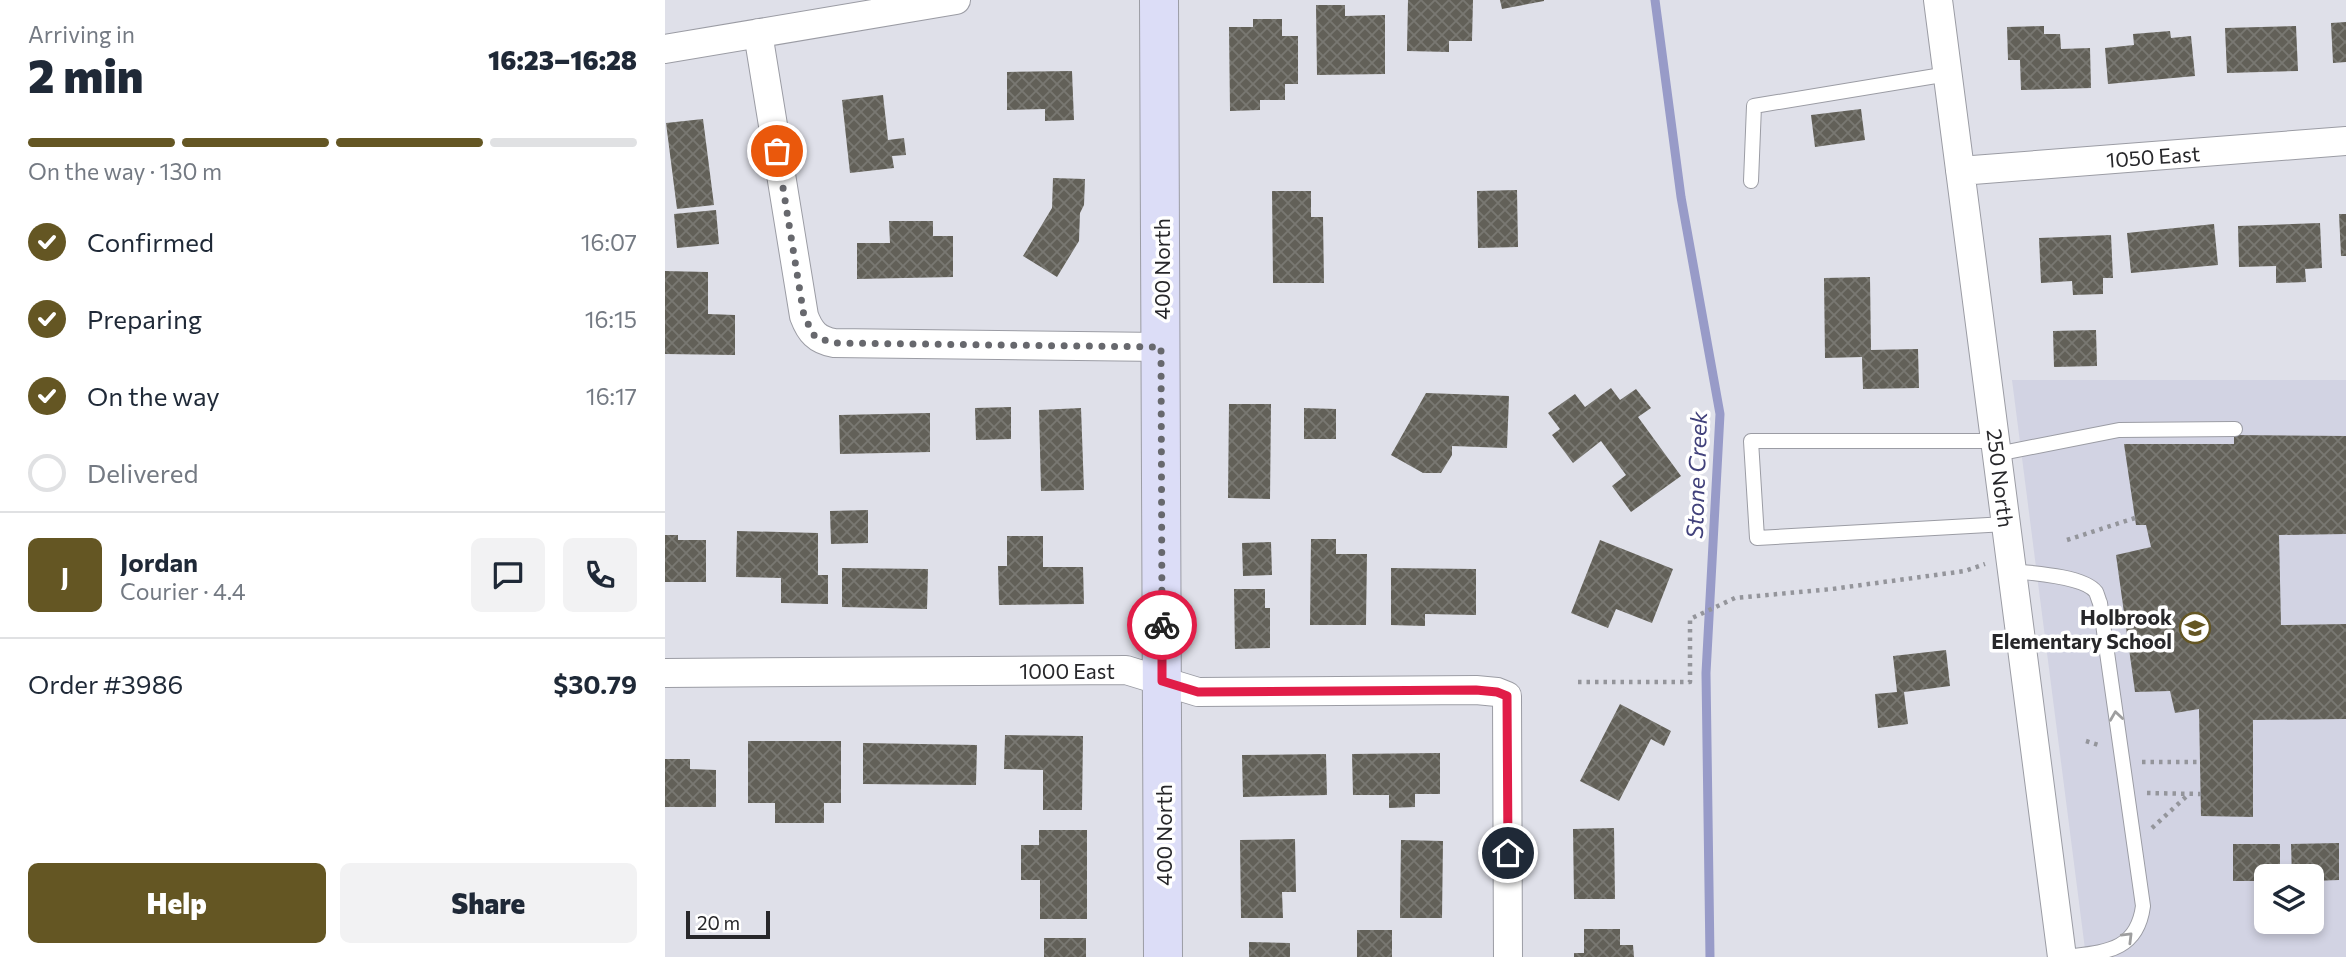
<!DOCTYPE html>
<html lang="en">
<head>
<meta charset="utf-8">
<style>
  :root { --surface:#fff; --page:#f2f2f3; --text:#1f2937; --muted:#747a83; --line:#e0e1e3; --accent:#645623 }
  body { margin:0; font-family:Commissioner,sans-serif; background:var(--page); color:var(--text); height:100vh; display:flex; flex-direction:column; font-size:26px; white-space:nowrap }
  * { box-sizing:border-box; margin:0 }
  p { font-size:23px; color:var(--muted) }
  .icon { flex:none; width:38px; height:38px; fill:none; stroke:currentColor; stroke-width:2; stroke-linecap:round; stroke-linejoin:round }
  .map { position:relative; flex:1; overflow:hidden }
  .details { display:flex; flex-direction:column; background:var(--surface); width:665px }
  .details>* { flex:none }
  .buttons { position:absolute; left:1589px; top:864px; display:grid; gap:14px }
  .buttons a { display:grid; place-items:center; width:70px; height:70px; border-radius:10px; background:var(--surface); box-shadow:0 4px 10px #0003; font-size:35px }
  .scale { position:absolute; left:21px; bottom:18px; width:84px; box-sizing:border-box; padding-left:7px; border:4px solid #27272a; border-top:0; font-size:19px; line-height:24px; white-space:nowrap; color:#27272a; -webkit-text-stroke:5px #fff; paint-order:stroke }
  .pin { position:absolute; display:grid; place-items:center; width:60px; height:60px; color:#fff; margin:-30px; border:4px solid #fff; border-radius:50%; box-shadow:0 2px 7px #0007 }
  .courier { position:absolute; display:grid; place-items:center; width:70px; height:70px; margin:-35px; border:5px solid #e11d48; border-radius:50%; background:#fff; color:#222; box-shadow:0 2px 9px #0007 }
  .summary em { font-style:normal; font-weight:800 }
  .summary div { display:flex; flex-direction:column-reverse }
  .summary { display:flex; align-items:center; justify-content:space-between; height:119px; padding:0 28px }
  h1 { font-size:46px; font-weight:800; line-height:52px }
  .bar { display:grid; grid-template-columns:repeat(4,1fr); gap:10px 7px; align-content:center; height:84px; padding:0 28px }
  .bar i { height:9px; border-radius:5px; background:var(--line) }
  .bar .current { background:var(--accent) }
  .bar p { grid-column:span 4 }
  .line { display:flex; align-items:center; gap:18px; padding:0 28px; border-top:2px solid var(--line) }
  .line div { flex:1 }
  .round { display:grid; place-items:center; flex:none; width:74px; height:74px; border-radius:10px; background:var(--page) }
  ol { padding:0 28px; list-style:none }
  li { display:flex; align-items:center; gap:21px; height:77px }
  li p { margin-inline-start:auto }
  li .icon { padding:7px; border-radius:50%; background:var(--accent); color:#fff; stroke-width:4 }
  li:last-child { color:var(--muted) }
  li i { width:38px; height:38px; border:4px solid var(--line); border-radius:50% }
  .action { display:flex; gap:14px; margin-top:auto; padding:14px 28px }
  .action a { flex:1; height:80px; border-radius:10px; background:var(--accent); color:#fff; font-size:28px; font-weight:800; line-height:80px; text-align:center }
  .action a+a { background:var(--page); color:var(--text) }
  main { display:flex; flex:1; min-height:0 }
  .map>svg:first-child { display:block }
</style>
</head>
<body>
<main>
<section class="details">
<div class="summary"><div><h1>2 min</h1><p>Arriving in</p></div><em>16:23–16:28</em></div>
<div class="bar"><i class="current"></i><i class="current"></i><i class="current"></i><i></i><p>On the way · 130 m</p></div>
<ol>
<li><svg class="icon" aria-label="check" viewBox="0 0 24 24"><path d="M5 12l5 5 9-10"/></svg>Confirmed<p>16:07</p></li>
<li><svg class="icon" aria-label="check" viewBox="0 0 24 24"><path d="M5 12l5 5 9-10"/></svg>Preparing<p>16:15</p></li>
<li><svg class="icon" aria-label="check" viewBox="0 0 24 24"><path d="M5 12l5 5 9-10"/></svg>On the way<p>16:17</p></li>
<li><i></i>Delivered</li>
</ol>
<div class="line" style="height:126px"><b class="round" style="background:var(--accent);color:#fff">J</b><div><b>Jordan</b><p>Courier · 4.4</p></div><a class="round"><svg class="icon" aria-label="chat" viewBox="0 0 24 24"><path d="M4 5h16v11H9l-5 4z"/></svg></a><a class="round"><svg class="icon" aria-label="phone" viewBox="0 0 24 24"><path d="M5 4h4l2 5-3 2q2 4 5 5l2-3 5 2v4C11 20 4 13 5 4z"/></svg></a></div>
<div class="line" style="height:91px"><div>Order #3986</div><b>$30.79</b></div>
<div class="action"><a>Help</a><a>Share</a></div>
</section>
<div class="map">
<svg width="1681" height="957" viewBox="0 0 1681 957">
  <defs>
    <pattern id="building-cross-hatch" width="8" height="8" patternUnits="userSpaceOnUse" patternTransform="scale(1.75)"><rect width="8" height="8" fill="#626058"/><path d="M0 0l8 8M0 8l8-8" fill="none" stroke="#797872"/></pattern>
  </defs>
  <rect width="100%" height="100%" fill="#dfe0e9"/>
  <path fill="#d2d3e3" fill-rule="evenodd" d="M 1347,380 L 1681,380 L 1681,957 L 1421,957 ZM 1601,877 L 1647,877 L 1647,922 L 1601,922 Z"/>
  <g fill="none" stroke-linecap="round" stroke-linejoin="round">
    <path stroke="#989bc8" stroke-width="9" d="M 990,0 L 1016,197 L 1055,414 L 1041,673 L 1045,957"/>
  </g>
  <path fill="url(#building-cross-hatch)" d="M 743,0 L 808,0 L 807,41 L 784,41 L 784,52 L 742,51 Z
    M 835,0 L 879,0 L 879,1 L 837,9 Z
    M 651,5 L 680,5 L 680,16 L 720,15 L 720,74 L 652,75 Z
    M 588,19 L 617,19 L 617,36 L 633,36 L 633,84 L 620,84 L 620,100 L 595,100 L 595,110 L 565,111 L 564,27 L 588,27 Z
    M 1681,22 L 1681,62 L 1668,63 L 1666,23 Z
    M 1379,26 L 1379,34 L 1395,34 L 1396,49 L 1425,48 L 1426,88 L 1356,90 L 1355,60 L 1343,60 L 1342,27 Z
    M 1631,26 L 1633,71 L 1562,73 L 1560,28 Z
    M 1505,31 L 1506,38 L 1526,36 L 1530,76 L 1443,84 L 1440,48 L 1469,45 L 1468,34 Z
    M 407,71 L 409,120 L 380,121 L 380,109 L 342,110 L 342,72 Z
    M 218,95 L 223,140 L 239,138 L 241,155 L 227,156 L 229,168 L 185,173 L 177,100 Z
    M 1196,109 L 1200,140 L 1150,147 L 1146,115 Z
    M 38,119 L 49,205 L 12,209 L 1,123 Z
    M 388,178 L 420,179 L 419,205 L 415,213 L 414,241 L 392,277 L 358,256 L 387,208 Z
    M 852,190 L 853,247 L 813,248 L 812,191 Z
    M 607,191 L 646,191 L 646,217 L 658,217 L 659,283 L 608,283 Z
    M 51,210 L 54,244 L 12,248 L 9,214 Z
    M 1674,214 L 1681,214 L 1681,256 L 1676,256 Z
    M 224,221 L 268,221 L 268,236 L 288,236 L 288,277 L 192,279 L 192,243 L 225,243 Z
    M 1655,223 L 1657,268 L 1640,269 L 1641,282 L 1611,283 L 1611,266 L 1574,267 L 1573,226 Z
    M 1549,224 L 1553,265 L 1466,273 L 1462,233 Z
    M 1446,235 L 1448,278 L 1438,278 L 1438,294 L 1408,295 L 1407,281 L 1376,283 L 1374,238 Z
    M 0,271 L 43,272 L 43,314 L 70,315 L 70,355 L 0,354 Z
    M 1205,277 L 1206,350 L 1253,349 L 1254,388 L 1198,389 L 1197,357 L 1160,358 L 1159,278 Z
    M 1431,330 L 1432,366 L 1389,367 L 1388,331 Z
    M 946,388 L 955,400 L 971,389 L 986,408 L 973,417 L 1016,476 L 966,512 L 947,486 L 961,475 L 936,441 L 908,463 L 887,435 L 895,429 L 883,413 L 910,394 L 920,407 Z
    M 761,393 L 844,396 L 842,448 L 787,446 L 787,455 L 776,473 L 758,473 L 726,455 Z
    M 564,404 L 606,404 L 605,499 L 563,498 Z
    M 346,407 L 346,439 L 311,440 L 310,408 Z
    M 416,408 L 419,490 L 376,491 L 374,410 Z
    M 639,408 L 671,409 L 671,439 L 639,439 Z
    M 265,413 L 265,452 L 175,454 L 174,415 Z
    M 1569,435 L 1681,436 L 1681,534 L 1614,535 L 1616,625 L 1681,624 L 1681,719 L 1588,720 L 1588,817 L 1536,816 L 1534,709 L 1510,713 L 1505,691 L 1470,692 L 1451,555 L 1486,547 L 1481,525 L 1471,525 L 1459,444 L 1569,444 Z
    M 203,510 L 203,543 L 166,544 L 165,511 Z
    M 72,531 L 153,533 L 153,575 L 163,575 L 163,604 L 116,603 L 116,578 L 71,577 Z
    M 0,535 L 13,535 L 13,540 L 41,540 L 41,582 L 0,582 Z
    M 342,536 L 378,536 L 378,567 L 418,567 L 419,604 L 334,605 L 333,566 L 342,566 Z
    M 646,539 L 671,539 L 671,554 L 702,554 L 701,625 L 645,625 Z
    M 935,540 L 1008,569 L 987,623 L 951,609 L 943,628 L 906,613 Z
    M 606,542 L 607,575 L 578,576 L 577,543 Z
    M 177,568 L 263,569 L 262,609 L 177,607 Z
    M 726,568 L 811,569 L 811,615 L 760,614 L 760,626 L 726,625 Z
    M 569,589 L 600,589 L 600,608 L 605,608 L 605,648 L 570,649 Z
    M 1281,650 L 1285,686 L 1239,692 L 1243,724 L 1213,728 L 1210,694 L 1232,692 L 1228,656 Z
    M 955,704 L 1006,731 L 999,746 L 986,739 L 954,801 L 915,781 Z
    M 340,735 L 418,736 L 417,810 L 378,810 L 378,770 L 339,769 Z
    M 83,741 L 176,741 L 176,803 L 159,803 L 159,823 L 110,823 L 110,803 L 83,803 Z
    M 198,743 L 312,745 L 311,785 L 198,784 Z
    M 775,753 L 775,794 L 750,794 L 750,807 L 724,808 L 724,795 L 688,795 L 687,754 Z
    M 661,754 L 662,795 L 578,797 L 577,755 Z
    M 0,759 L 25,759 L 25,769 L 51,770 L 51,807 L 0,807 Z
    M 949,828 L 950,899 L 909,899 L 908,829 Z
    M 374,830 L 422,830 L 422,919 L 375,919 L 375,880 L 356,880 L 356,845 L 374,845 Z
    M 630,839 L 631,892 L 617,892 L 618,918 L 576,918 L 575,840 Z
    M 736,840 L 778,841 L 777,918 L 735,918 Z
    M 1674,843 L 1674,880 L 1647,881 L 1647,877 L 1627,877 L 1626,844 Z
    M 1568,844 L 1615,844 L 1615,877 L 1601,877 L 1601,881 L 1568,881 Z
    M 919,929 L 955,929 L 955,945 L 968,945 L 969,957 L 909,957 L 909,953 L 919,953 Z
    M 692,930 L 727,930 L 727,957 L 692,957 Z
    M 379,938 L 421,938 L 421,957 L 379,957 Z
    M 584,942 L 625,943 L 625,957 L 584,957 Z"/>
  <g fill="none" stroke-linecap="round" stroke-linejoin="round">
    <g stroke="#9b9ca4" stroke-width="16">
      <path id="lane" d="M 1086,181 L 1089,106 L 1283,74
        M 1331,441 L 1086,441 L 1092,538 L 1341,524
        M 1332,454 L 1454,430 L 1570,429
        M 1347,571 C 1367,573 1419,576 1431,592 C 1432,594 1434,601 1435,603 L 1478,906 C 1472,952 1439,952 1400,957"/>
    </g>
    <g stroke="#9b9ca4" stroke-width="30">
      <path id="street" d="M 1273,0 L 1397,957
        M 93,33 L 139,316 C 145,332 152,340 169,343 L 496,347
        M 0,49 L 291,0
        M 1295,171 L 1681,141
        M 0,673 L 461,670 L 533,692 L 811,690 L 832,692 L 842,696 L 843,957"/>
    </g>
    <g stroke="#9b9ca4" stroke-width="40">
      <path id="secondary" d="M 494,0 L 498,957"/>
    </g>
    <path stroke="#94959b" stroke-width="4.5" stroke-dasharray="3.5 5" stroke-linecap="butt" d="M 1402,540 L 1470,518
      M 913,682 L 1025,682 L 1025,619 L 1070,598 L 1167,589 L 1300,571 L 1320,564
      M 1421,741 L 1437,746
      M 1477,762 L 1535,762
      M 1482,793 L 1536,794
      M 1487,828 L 1524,794"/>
    <use href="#lane" stroke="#fff" stroke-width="14"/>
    <use href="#street" stroke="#fff" stroke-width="28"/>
    <use href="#secondary" stroke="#dcddf7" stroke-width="38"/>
  </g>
  <defs><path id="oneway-chevron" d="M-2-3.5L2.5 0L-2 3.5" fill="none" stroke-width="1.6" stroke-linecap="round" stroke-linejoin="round" transform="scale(1.75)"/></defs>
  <g stroke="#9e9e9f">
    <use href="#oneway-chevron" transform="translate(1451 716) rotate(-98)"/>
    <use href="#oneway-chevron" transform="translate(1463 937) rotate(-45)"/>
  </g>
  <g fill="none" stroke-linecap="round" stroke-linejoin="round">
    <path stroke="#67686d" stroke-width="7" stroke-dasharray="0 12.6" d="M 112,151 L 139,316 L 150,337 L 169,343 L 496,347 L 497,625"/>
    <path stroke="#e11d48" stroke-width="9" d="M 497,625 L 497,681 L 533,692 L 811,690 L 832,692 L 842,696 L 843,853"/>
  </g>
  <defs>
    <g id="school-ring" transform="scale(1.575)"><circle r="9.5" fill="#fff" stroke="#645623" stroke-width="1.5"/><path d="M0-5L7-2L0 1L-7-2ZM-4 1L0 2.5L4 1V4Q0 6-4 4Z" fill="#645623"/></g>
  </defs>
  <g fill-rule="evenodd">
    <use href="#school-ring" x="1530" y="628"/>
  </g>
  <g text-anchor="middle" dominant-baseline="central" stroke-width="7" stroke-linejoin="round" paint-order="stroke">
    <g font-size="21" fill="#27272a" stroke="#fff">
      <text transform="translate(1488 156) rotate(-4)">1050 East</text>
      <text transform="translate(496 269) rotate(-90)">400 North</text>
      <text transform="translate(1336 478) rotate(83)">250 North</text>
      <text x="402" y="670">1000 East</text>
      <text transform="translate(498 835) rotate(-90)">400 North</text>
    </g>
    <g font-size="21" font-weight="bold" fill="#27272a" stroke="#fff" text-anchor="end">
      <text x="1507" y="616">Holbrook<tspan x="1507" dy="24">Elementary School</tspan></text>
    </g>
    <g font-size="23" font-style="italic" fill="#41417b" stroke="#fff">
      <text transform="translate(1031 475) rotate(-88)">Stone Creek</text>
    </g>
  </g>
</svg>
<div class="buttons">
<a><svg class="icon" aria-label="layers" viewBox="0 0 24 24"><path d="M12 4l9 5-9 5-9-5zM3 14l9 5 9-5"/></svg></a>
</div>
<div class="scale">20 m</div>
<div class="pin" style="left:112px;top:151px;background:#ea580c"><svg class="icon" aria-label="bag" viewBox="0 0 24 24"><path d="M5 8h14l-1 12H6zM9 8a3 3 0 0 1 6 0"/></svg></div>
<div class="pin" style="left:843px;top:853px;background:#1f2937"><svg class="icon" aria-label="home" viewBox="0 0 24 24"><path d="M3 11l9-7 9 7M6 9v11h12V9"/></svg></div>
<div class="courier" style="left:497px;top:625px"><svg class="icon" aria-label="bike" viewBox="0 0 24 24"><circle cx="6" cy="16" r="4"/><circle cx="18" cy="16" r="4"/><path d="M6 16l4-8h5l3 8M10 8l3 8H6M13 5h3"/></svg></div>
</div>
</main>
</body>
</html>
